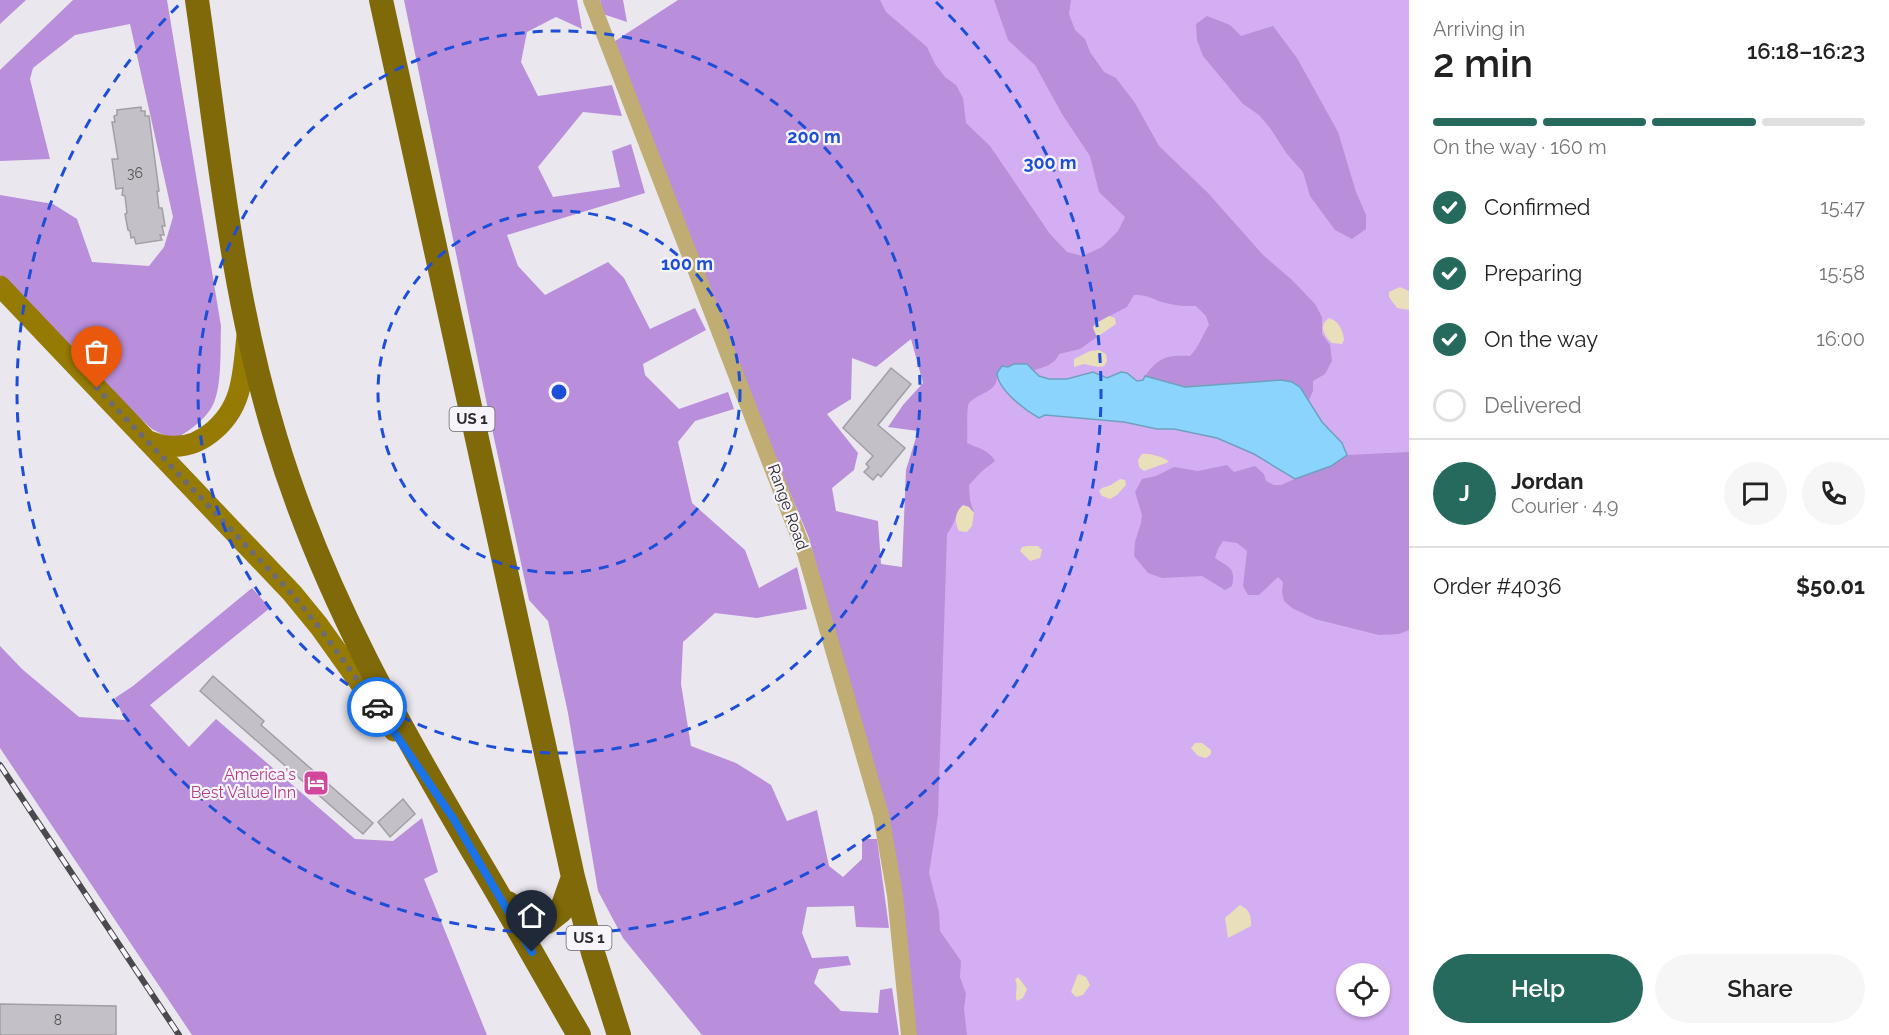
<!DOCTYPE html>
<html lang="en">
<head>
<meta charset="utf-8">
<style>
  :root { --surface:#fff; --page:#f6f6f6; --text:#222; --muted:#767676; --line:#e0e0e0; --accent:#266a5d }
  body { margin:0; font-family:Raleway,sans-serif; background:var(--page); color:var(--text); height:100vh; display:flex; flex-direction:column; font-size:22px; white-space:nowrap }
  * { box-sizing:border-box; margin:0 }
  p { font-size:20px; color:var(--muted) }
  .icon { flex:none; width:33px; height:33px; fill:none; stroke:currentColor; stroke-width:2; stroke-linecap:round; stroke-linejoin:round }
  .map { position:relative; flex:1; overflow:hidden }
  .details { display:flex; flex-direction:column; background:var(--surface); width:480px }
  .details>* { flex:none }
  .tools { position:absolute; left:1336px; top:963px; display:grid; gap:12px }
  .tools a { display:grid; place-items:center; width:54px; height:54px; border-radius:50%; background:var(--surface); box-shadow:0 2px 4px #0004; font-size:30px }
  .pin { position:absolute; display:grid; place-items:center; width:51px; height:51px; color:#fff; margin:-62px -26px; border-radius:50% 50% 50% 0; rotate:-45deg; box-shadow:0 0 6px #0007 }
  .pin .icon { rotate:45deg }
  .courier { position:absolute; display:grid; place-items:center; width:60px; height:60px; margin:-30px; border:4px solid #1a73e8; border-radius:50%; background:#fff; color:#222; box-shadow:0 2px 8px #0007 }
  .head em { font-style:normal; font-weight:600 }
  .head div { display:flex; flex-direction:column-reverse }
  .head { display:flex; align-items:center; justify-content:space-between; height:102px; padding:0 24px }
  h1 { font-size:39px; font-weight:600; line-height:45px }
  .bar { display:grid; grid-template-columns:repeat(4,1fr); gap:9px 6px; align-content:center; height:72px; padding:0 24px }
  .bar i { height:8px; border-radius:4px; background:var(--line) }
  .bar .selected { background:var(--accent) }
  .bar p { grid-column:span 4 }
  .line { display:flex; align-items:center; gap:15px; padding:0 24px; border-top:2px solid var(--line) }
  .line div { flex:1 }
  .round { display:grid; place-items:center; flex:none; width:63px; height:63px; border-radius:32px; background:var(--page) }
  ol { padding:0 24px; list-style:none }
  li { display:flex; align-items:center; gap:18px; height:66px }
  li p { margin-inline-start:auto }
  li .icon { padding:6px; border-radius:50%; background:var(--accent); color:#fff; stroke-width:4 }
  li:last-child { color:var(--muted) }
  li i { width:33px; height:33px; border:3px solid var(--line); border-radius:50% }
  .action { display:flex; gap:12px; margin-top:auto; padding:12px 24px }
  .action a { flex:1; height:69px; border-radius:36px; background:var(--accent); color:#fff; font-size:24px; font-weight:600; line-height:69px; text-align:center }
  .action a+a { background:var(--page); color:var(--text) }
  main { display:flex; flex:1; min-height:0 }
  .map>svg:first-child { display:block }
</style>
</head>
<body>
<main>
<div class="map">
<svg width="1409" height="1035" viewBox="0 0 1409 1035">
  <rect width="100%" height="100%" fill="#eae7ee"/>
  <path fill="#d4aef2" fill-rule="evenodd" d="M 734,0 L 1409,0 L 1409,1035 L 916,1035 L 954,295 ZM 1347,974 L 1380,974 L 1380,1006 L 1347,1006 Z"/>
  <path fill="#b98eda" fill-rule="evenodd" d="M 0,0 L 26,0 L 0,24 Z
    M 73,0 L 167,0 L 221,326 C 220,348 223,392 210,410 C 200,424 187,432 173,440 L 152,429 L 99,382 L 0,275 L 0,195 L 53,204 L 77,219 L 92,262 L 149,266 L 164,247 L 173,217 L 130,24 L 75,35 L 33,68 L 30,79 L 50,159 L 0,161 L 0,70 Z
    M 404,0 L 577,0 L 582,29 L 556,17 L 527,32 L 521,62 L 538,96 L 612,85 L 622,116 L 583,112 L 538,167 L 553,197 L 620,187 L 612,151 L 631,144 L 645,193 L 507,235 L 518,266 L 545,295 L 608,262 L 624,278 L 650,329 L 695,308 L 706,330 L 643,364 L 645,375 L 679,409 L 728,392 L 734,409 L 695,421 L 678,442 L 692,503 L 745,550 L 759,588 L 797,567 L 807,609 L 757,618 L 715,613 L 683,642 L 681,684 L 691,746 L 736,763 L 771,785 L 787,821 L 817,810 L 829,866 L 843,877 L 862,859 L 862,839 L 877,839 L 889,928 L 856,927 L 854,906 L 807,907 L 802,933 L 812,958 L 848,956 L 851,965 L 819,969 L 814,983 L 841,1011 L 878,1013 L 880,990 L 892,988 L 899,1035 L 702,1035 L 623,938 L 598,891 L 568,713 L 548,621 L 529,600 L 491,424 Z
    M 600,0 L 623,0 L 627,22 L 603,14 Z
    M 678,0 L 880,0 L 886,12 L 927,47 L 935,64 L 945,77 L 956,85 L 963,98 L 966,123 L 990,146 L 1050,234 L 1067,252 L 1083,256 L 1102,247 L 1118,231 L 1125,217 L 1099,192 L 1090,156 L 1062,114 L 1035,65 L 1008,40 L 994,0 L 1071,0 L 1069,14 L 1075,30 L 1085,39 L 1090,52 L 1104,72 L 1116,78 L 1135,103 L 1159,146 L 1208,193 L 1263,255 L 1292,280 L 1315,304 L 1322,317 L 1322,334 L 1330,345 L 1332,361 L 1325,374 L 1313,381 L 1313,391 L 1309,400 L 1300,387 L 1281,380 L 1185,387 L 1145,376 C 1159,357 1167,355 1190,356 C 1199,347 1202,336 1209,325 L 1206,316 L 1196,306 C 1186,306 1176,306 1166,303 C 1153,300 1148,294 1134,295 L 1127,307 L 1096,323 L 1093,327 L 1097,337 L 1080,349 L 1059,354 C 1054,365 1045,367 1034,370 L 1027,364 L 997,377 C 997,392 978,393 969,403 C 966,408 968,435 967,443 C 978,448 989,450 995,461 L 981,472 L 969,485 L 970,500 L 974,513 L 967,506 L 959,509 C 954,520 955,523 947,534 L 938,815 L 929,873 L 939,912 L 940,931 L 961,961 L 960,977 L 966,994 L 964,1009 L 967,1035 L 916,1035 L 882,804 L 809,538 L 757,414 L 612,43 ZM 911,339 L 923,383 L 903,405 L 888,427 L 918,431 L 906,470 L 902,567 L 881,564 L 878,521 L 836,511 L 832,488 L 854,470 L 858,453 L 827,414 L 851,399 L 852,358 L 876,367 Z
    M 1207,16 L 1230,25 L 1241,36 L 1273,26 L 1297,58 L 1338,132 L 1356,192 L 1366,215 L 1366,229 L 1352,239 L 1335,230 L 1310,196 L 1303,172 L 1287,154 L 1270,128 L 1259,115 L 1243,104 L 1203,56 L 1197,40 L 1196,24 Z
    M 1409,452 L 1409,630 L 1399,634 L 1379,635 L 1315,619 L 1292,608 L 1284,601 L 1282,592 L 1283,582 L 1278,577 L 1259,595 L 1248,595 L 1243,586 L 1247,551 L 1237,543 L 1223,541 L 1218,549 L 1215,558 C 1229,568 1236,567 1232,586 L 1225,590 L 1202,576 L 1162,578 L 1148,573 L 1134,556 L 1135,542 L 1141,523 L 1142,515 L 1135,492 L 1142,479 L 1156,476 L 1174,467 L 1198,471 L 1227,465 L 1234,472 L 1255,466 L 1264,474 L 1266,481 L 1274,485 L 1281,485 L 1313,471 L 1331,466 L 1347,455 Z
    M 252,588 L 270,608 L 150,705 L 189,747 L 216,719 L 355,839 L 393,841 L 422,818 L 438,872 L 424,879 L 487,1035 L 192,1035 L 0,748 L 0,646 L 22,669 L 79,717 L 125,720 L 115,698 L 133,686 Z"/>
  <path fill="#e9dfba" d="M 1400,287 L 1409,291 L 1409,310 L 1397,308 L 1389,297 L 1389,292 Z
    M 1109,316 L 1115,318 L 1116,324 L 1097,337 L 1093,328 L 1095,324 Z
    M 1329,318 C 1339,321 1343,330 1344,340 L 1342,344 L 1332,343 C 1324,336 1318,325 1329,318 Z
    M 1090,351 L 1099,350 L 1106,354 L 1107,361 L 1104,366 L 1098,367 L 1084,364 L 1074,367 L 1074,359 Z
    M 1142,454 C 1150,453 1164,457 1169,462 L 1144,471 L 1139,467 L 1138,460 Z
    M 1120,479 L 1125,480 L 1126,485 L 1117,495 L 1110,499 L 1102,496 L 1099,491 L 1102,488 L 1111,485 Z
    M 963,505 L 969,507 L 974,513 L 972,526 L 967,532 L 959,531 C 954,522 955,512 963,505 Z
    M 1027,546 L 1038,546 L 1042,550 L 1040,558 L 1030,561 L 1020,551 L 1022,547 Z
    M 1195,743 L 1202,743 L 1211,750 L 1211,754 L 1206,758 L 1198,756 L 1191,748 Z
    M 1240,905 C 1250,910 1251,915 1251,926 L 1228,938 L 1225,918 Z
    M 1079,974 L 1086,977 L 1090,985 L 1083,995 L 1076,997 L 1071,992 L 1077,976 Z
    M 1018,977 L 1027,989 L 1023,998 L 1017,1001 C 1014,995 1019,987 1015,980 Z"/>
  <path fill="#8bd4fe" stroke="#6ea1bf" stroke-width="1.5" d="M 1014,364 L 1027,364 L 1039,376 L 1049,379 L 1067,379 L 1093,372 L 1107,378 L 1121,372 L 1127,373 L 1137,381 L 1143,380 L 1145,376 L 1185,387 L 1281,380 L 1292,382 L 1300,387 L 1322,422 L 1342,443 L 1347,455 L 1331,466 L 1295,479 L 1254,454 L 1217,438 L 1174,429 L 1157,429 L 1124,422 L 1045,415 L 1039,418 C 1025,410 998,390 997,373 L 1002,366 L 1008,367 Z"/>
  <path fill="#c4c0c7" stroke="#a29ea5" stroke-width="1.5" d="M 141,107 L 141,111 L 145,111 L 145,116 L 149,116 L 159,191 L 157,191 L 159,208 L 162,208 L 165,226 L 162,226 L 164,235 L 160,235 L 162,240 L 136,244 L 134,237 L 131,238 L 130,231 L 128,230 L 125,214 L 127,213 L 125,196 L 122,195 L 123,188 L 116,189 L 112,159 L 118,159 L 112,122 L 115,122 L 114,116 L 117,115 L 117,110 Z
    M 891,368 L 911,384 L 878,425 L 905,448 L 881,477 L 878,474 L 873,480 L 864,472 L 869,467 L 866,464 L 873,456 L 843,428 Z
    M 213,676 L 264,721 L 261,725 L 373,823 L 363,834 L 200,691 Z
    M 403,799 L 415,814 L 390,837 L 378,822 Z
    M 0,1004 L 116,1006 L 116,1035 L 0,1035 Z"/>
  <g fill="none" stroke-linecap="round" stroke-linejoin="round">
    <path stroke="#bfad73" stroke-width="16" d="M 591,0 L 805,553 L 881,815 L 895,895 L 909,1035"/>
    <path stroke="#957a03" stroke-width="21" d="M 0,286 L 292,593 L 319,626 L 394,731
      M 146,440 C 153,442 160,446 168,446 C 203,450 233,419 240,387 C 244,371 245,353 247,336"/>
    <path stroke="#806908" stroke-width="24" d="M 197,0 C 218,146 232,295 275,436 C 322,593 401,730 484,870 C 516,924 547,980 579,1035
      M 381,0 L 573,877 L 593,953 L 619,1035
      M 508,903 L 530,921 L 547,922 L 561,911 L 573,877"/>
    <g stroke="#4b494d" stroke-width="6">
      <path id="rail" d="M 0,765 L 179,1035"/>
    </g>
    <use href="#rail" stroke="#f8f4fb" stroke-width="4" stroke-dasharray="11" stroke-linecap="butt"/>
  </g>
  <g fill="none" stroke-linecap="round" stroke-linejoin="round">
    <path stroke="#6e6c71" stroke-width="6" stroke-dasharray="0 10.8" d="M 97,388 L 291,593 L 319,627 L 377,707"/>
    <path stroke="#1a73e8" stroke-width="8" d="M 377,707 L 453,818 L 532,952"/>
  </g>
  <g fill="none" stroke="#1d4ed8" stroke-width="3" stroke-dasharray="10 8">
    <circle cx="559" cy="392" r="181"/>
    <circle cx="559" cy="392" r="361"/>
    <path d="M936 2A542 542 0 1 1 182 2"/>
  </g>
  <defs>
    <g id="hotel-square" transform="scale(1.35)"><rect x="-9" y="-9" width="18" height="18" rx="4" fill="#d1479c" stroke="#f8f4fb"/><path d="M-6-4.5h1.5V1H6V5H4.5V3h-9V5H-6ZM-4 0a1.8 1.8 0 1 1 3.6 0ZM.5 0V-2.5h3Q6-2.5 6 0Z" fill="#fff"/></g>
  </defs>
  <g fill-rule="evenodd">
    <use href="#hotel-square" x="316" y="783"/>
  </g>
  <g text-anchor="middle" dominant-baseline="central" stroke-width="4.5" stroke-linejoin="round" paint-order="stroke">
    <g font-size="14" fill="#525054">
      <text x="135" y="173">36</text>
      <text x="58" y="1020">8</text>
    </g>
    <g fill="#f8f4fb" stroke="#69676b" stroke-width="1.5">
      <rect x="449.5" y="407" width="45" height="24" rx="4.5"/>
      <rect x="566.5" y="926" width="45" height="24" rx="4.5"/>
    </g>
    <g font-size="15" font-weight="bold" fill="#2c2a2d">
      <text x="472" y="419">US 1</text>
      <text x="589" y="938">US 1</text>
    </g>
    <g font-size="16" fill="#2c2a2d" stroke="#f8f4fb">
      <text transform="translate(788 507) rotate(70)">Range Road</text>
    </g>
    <g font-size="16" fill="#b23c85" stroke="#f8f4fb" text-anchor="end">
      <text x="296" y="774">America's<tspan x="296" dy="18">Best Value Inn</tspan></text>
    </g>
  </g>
  <circle cx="559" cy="392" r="9" fill="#1d4ed8" stroke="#f8f4fb" stroke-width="3"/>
  <g font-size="18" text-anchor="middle" font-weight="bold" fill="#1d4ed8" stroke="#f8f4fb" stroke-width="4.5" stroke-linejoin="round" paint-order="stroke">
    <text x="814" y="143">200 m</text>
    <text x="1050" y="169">300 m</text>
    <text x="687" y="270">100 m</text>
  </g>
</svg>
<div class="tools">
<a><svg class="icon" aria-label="locate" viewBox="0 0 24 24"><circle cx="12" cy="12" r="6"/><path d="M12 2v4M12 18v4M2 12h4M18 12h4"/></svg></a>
</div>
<div class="pin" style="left:97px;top:388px;background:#ea580c"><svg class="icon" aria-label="bag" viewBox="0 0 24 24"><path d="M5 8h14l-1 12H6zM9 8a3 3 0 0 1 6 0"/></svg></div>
<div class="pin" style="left:532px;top:952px;background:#1f2937"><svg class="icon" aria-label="home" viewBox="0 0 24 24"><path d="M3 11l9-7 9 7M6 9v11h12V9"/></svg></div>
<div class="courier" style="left:377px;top:707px"><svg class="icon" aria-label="car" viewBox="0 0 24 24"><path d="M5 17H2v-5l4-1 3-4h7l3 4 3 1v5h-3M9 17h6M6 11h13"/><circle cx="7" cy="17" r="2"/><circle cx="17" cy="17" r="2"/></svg></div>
</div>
<section class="details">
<div class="head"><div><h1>2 min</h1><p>Arriving in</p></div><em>16:18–16:23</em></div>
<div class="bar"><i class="selected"></i><i class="selected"></i><i class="selected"></i><i></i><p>On the way · 160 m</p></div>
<ol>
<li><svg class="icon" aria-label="check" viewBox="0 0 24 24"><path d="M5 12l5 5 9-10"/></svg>Confirmed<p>15:47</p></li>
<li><svg class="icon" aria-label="check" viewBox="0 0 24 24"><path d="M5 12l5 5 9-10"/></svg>Preparing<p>15:58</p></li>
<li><svg class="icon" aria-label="check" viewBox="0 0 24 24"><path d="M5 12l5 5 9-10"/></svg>On the way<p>16:00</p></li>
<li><i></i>Delivered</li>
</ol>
<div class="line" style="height:108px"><b class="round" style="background:var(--accent);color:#fff">J</b><div><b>Jordan</b><p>Courier · 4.9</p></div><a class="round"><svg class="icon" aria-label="chat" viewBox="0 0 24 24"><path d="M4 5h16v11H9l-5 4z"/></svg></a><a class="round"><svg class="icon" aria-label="phone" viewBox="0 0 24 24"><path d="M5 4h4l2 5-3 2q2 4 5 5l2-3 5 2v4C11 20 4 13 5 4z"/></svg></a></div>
<div class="line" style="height:78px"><div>Order #4036</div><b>$50.01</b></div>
<div class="action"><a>Help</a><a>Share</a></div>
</section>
</main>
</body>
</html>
